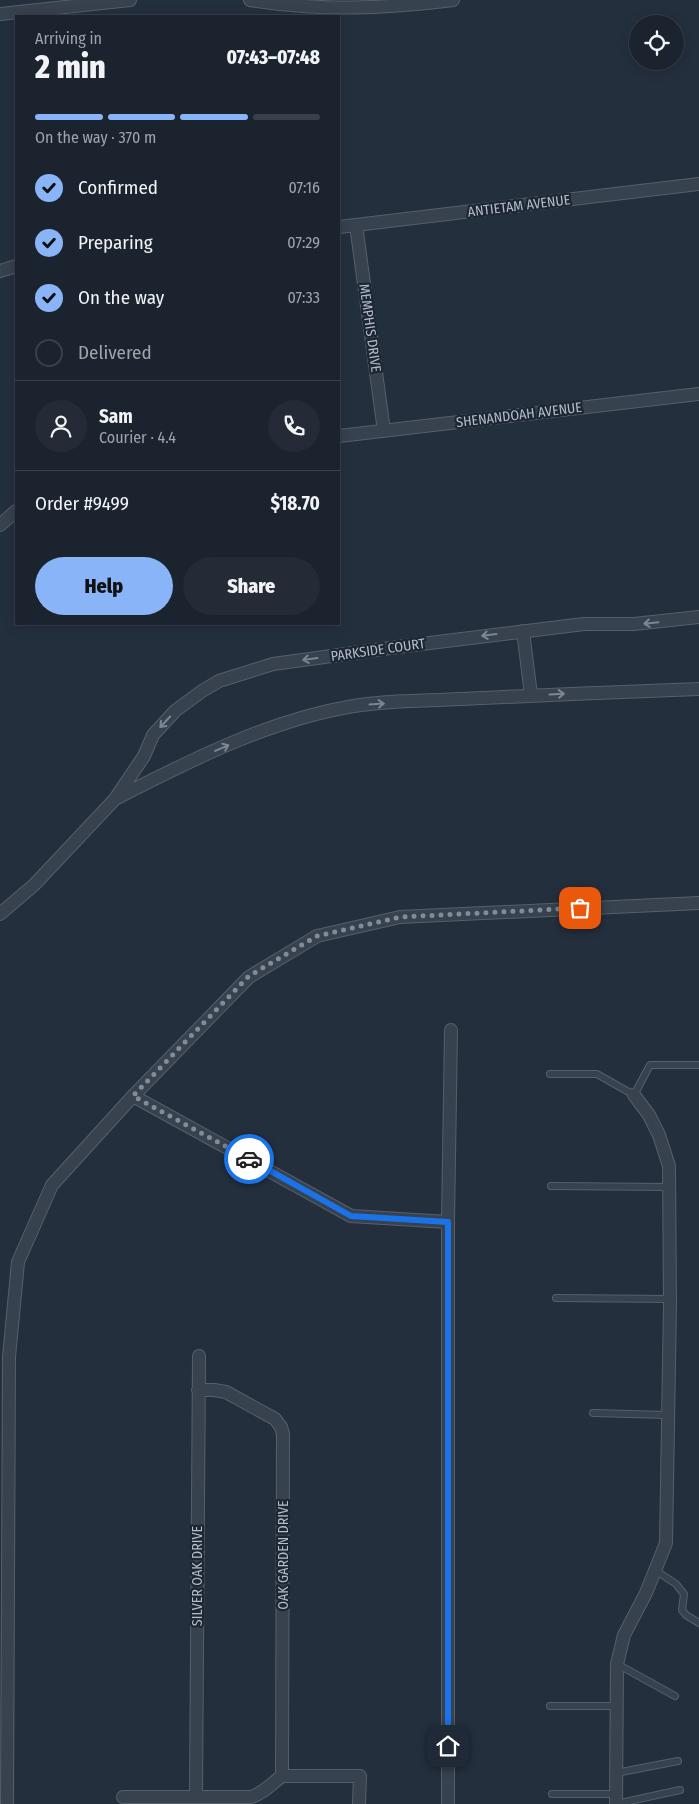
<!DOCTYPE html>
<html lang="en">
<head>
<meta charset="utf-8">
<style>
  :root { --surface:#1b232e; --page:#242b36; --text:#f1f3f6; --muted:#a0a4aa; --line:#39404a; --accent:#8ab4f8 }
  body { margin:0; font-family:"Fira Sans Condensed",sans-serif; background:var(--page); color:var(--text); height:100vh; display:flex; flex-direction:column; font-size:19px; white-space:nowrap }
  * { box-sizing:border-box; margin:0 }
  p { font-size:16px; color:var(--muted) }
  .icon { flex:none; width:28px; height:28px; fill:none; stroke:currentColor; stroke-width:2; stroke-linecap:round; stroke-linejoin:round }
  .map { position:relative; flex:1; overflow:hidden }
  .sheet { position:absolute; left:15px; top:15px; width:325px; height:610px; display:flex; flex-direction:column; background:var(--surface); border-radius:0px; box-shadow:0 2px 12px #0003,0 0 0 1px var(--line) }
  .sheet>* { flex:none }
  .controls { position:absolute; left:629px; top:15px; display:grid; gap:10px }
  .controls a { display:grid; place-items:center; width:55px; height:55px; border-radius:50%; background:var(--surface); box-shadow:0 2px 12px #0003,0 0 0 1px var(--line); font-size:25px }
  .pin { position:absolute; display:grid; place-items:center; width:42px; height:42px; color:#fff; margin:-21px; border-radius:10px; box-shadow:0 2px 8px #0006 }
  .courier { position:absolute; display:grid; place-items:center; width:50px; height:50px; margin:-25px; border:4px solid #1a73e8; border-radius:50%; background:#fff; color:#222; box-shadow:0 1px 6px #0007 }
  .overview em { font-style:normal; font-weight:800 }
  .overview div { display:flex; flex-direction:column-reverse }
  .overview { display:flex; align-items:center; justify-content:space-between; height:85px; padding:0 20px }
  h1 { font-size:32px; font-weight:800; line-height:38px }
  .bar { display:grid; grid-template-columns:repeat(4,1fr); gap:8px 5px; align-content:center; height:60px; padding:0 20px }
  .bar i { height:6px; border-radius:4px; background:var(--line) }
  .bar .selected { background:var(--accent) }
  .bar p { grid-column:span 4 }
  .line { display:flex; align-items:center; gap:12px; padding:0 20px; border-top:1px solid var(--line) }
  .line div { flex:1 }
  .round { display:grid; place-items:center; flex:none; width:52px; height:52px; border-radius:26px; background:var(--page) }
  ol { padding:0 20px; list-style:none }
  li { display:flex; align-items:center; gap:15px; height:55px }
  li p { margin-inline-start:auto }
  li .icon { padding:5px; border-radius:50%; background:var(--accent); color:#111; stroke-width:4 }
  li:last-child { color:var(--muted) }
  li i { width:28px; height:28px; border:2px solid var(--line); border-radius:50% }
  .button { display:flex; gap:10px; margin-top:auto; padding:10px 20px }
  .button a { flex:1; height:58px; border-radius:30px; background:var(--accent); color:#111; font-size:20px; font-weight:800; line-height:58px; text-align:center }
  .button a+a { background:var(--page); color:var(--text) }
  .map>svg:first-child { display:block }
</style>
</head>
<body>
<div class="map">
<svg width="699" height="1804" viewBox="0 0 699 1804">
  <rect width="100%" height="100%" fill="#242f3e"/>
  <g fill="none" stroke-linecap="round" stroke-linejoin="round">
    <g stroke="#565f6c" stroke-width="8">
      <path id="service" d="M 550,1074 L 597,1074 L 634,1095 L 650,1065 L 699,1065
        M 551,1186 L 669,1187
        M 556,1298 L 670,1299
        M 593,1413 L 667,1415
        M 655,1570 L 676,1584 L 684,1594 L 682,1610 L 686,1615 L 699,1623
        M 617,1664 L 675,1696
        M 550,1706 L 616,1706
        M 616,1773 L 678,1761
        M 552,1794 L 616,1794
        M 616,1804 L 680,1790"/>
    </g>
    <g stroke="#565f6c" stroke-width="14">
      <path id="minor" d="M 250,0 C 321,11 382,9 453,0
        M 0,14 L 130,0
        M 356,225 L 384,431
        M 339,227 L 699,184
        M 0,271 L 16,266
        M 339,436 L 699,394
        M 0,525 L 16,511
        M 523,631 L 531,695
        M 117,798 C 189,761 268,721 348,707 C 385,700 424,701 461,699 C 540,695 620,692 699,689
        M 0,914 L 34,885 L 115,799 L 144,756 L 153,735 L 175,711 L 202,691 L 219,681 L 273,664 L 405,646 L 584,624 L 634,624 L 699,617
        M 133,1096 L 351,1216 L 448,1222
        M 198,1390 L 214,1390 L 226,1392 L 275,1419 L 281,1427 L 283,1434 L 282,1776
        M 282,1776 L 360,1776 L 359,1804
        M 123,1797 L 251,1797 C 264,1793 271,1784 282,1776
        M 196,1797 L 199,1356
        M 7,1804 L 9,1357 L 18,1262 L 52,1185 L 133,1096 L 249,977 L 317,936 L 400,917 L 699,903
        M 448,1804 L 448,1222 L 451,1030
        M 616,1804 L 617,1664 L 624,1635 L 646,1593 L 666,1543 L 670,1303 L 669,1166 L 659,1135 L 649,1115 L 634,1095"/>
    </g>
    <use href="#service" stroke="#38414e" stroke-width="6"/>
    <use href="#minor" stroke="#38414e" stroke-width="12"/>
  </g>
  <defs><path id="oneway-shaft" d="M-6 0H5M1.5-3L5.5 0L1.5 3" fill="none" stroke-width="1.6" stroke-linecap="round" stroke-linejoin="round" transform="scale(1.25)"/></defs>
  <g stroke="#7c8592">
    <use href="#oneway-shaft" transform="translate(651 623) rotate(174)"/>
    <use href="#oneway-shaft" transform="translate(489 635) rotate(173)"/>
    <use href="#oneway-shaft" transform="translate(310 659) rotate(172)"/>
    <use href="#oneway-shaft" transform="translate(557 694) rotate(-3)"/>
    <use href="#oneway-shaft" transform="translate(377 704) rotate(-4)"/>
    <use href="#oneway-shaft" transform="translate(165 722) rotate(133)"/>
    <use href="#oneway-shaft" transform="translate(222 748) rotate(-23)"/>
  </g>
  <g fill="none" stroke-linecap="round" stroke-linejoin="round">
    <path stroke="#828b98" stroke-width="5" stroke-dasharray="0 9" d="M 249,1159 L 133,1096 L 249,976 L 317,936 L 400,917 L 580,908"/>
    <path stroke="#1a73e8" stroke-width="6" d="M 249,1159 L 351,1216 L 448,1222 L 448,1746"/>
  </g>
  <g text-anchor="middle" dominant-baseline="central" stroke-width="4.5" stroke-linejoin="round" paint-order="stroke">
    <g font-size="14" fill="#b4bcc9" stroke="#1d2633">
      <text transform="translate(519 206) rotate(-7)">ANTIETAM AVENUE</text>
      <text transform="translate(370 328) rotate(82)">MEMPHIS DRIVE</text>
      <text transform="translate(519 415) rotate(-7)">SHENANDOAH AVENUE</text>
      <text transform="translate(378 650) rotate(-8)">PARKSIDE COURT</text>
      <text transform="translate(283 1555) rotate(-90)">OAK GARDEN DRIVE</text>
      <text transform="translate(197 1576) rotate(-90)">SILVER OAK DRIVE</text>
    </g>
  </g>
</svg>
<div class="controls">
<a><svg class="icon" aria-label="locate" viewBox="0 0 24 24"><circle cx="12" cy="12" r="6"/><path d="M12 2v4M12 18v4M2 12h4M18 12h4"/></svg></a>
</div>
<div class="pin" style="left:580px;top:908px;background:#ea580c"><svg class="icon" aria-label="bag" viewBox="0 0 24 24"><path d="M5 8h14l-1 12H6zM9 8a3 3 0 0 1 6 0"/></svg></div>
<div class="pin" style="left:448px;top:1746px;background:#1f2937"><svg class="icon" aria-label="home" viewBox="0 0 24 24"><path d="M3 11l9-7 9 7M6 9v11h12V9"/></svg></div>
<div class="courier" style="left:249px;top:1159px"><svg class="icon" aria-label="car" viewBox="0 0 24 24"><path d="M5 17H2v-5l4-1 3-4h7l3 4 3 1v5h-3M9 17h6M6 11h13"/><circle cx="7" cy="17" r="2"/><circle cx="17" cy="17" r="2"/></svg></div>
<section class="sheet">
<div class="overview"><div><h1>2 min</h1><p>Arriving in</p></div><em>07:43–07:48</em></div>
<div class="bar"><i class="selected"></i><i class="selected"></i><i class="selected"></i><i></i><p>On the way · 370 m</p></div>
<ol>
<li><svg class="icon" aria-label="check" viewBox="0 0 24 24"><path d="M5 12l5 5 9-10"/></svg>Confirmed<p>07:16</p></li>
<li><svg class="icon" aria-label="check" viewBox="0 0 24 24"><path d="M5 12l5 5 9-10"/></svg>Preparing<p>07:29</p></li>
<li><svg class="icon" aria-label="check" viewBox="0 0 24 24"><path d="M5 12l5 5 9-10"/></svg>On the way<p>07:33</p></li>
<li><i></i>Delivered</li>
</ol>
<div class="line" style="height:90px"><a class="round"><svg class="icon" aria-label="person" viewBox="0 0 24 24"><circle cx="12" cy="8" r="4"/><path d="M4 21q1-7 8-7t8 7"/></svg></a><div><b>Sam</b><p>Courier · 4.4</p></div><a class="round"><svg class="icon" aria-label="phone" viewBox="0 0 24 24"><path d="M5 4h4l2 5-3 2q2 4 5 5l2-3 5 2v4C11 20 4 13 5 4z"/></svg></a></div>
<div class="line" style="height:65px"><div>Order #9499</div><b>$18.70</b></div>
<div class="button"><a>Help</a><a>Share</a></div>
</section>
</div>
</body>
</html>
